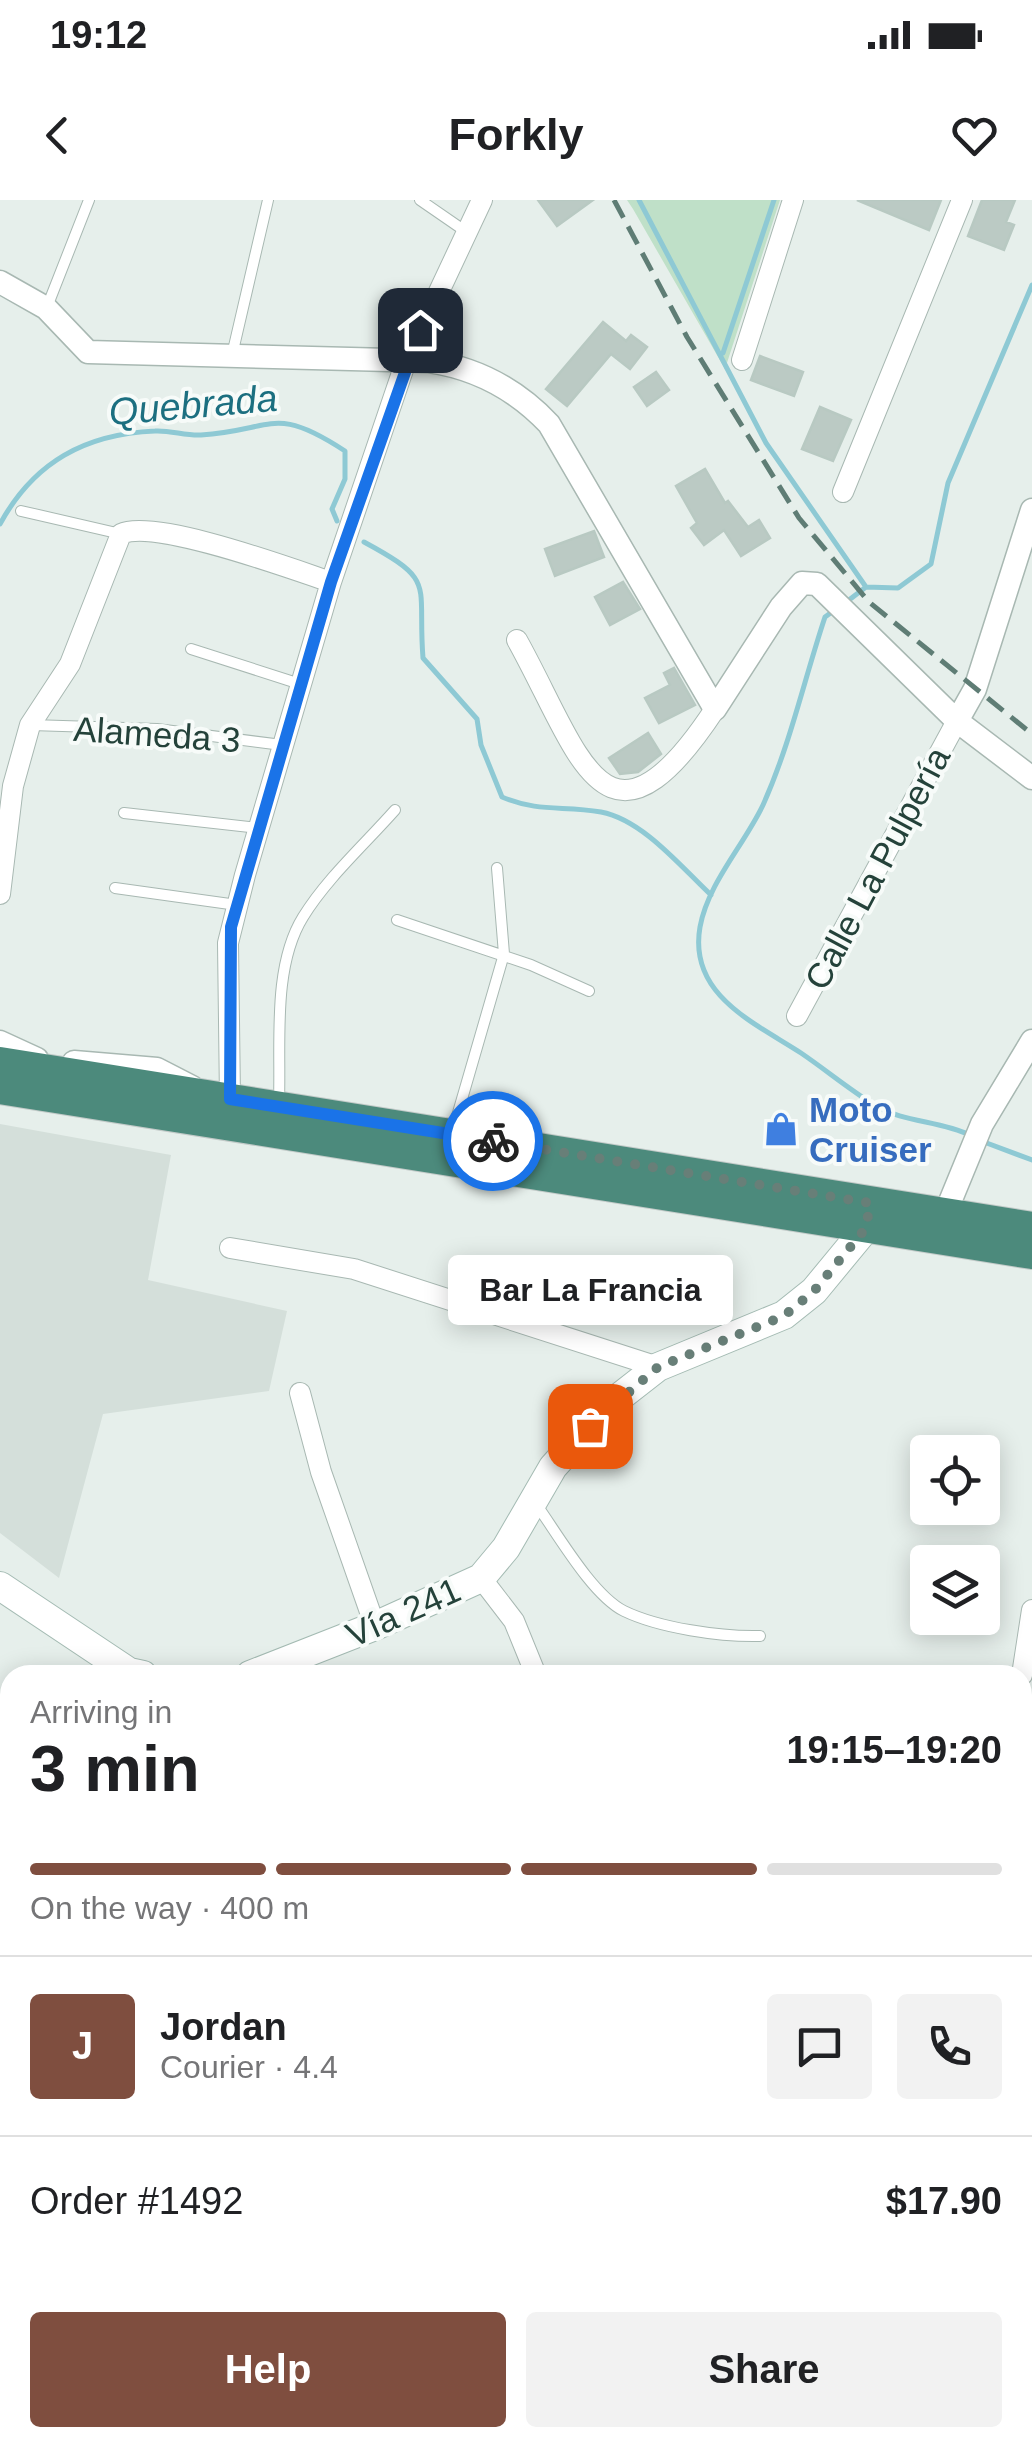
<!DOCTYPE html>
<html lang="en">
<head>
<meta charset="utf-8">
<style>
  :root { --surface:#fff; --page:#f2f2f2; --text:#202124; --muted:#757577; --line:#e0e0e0; --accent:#7f4e3f }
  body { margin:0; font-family:Arial,sans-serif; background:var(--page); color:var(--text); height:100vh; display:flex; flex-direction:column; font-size:38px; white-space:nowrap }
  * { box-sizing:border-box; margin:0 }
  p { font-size:32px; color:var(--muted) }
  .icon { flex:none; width:55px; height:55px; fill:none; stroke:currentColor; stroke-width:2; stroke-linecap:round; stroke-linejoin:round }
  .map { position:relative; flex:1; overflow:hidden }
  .details { position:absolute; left:0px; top:1465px; width:1032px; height:782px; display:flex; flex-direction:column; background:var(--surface); border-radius:30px 30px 0 0; box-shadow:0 5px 25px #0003 }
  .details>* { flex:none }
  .controls { position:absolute; left:910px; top:1235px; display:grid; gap:20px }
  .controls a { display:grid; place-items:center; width:90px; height:90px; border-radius:10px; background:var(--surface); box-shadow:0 5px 25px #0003; font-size:50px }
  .pin { position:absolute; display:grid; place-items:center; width:85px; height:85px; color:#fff; margin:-42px; border-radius:20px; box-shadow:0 5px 15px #0006 }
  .courier { position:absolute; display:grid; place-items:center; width:100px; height:100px; margin:-50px; border:8px solid #1a73e8; border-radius:50%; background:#fff; color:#222; box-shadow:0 2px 12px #0007 }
  .bubble { position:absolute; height:70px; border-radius:10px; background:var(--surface); box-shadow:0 5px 25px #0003; font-size:32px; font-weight:700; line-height:70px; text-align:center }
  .overview em { font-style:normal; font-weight:700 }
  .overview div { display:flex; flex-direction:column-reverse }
  .overview { display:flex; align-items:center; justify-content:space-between; height:170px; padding:0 30px }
  h1 { font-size:65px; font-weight:700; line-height:75px }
  .bar { display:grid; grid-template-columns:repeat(4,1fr); gap:15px 10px; align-content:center; height:120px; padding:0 30px }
  .bar i { height:12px; border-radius:8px; background:var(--line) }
  .bar .active { background:var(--accent) }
  .bar p { grid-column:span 4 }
  .line { display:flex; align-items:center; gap:25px; padding:0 30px; border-top:2px solid var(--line) }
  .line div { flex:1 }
  .round { display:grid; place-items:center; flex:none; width:105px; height:105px; border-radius:10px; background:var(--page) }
  .primary-button { display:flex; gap:20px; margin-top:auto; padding:20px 30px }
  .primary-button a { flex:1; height:115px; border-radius:10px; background:var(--accent); color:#fff; font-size:40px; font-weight:700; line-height:115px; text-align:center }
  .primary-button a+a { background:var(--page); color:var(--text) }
  .status { display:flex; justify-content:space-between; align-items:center; height:70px; padding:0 50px; background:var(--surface); direction:ltr }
  .status svg { height:28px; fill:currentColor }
  header { display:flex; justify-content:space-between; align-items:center; height:130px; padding:0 30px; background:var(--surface); font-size:45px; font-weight:700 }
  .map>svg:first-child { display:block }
</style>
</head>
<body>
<div class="status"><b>19:12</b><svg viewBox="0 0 49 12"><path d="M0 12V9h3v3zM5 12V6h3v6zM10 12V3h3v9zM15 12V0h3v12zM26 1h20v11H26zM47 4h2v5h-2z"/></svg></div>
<header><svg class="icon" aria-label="back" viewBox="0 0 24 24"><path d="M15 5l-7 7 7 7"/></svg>Forkly<svg class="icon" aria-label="heart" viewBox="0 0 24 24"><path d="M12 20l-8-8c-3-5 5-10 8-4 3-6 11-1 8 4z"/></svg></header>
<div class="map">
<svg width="1032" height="2246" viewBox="0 0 1032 2246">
  <rect width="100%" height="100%" fill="#e6efeb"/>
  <path fill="#d4dfda" d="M 0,924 L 171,955 L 148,1080 L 287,1111 L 269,1191 L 103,1214 L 59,1378 L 0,1333 Z"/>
  <path fill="#bfe0c8" d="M 627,0 L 780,0 L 725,169 L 633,9 Z
    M 0,2144 L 10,2152 L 10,2238 L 76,2238 L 76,2246 L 0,2246 Z"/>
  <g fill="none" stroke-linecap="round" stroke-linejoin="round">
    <path stroke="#8ec9d4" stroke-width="5" d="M 639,0 L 766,243 L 866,387
      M 723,153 L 774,0
      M 0,324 C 34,262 85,234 155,231 C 170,230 186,236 201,235 C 275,230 273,204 345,251 L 345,279 L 332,309 L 337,321
      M 364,342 C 438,382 417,382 423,458 L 477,519 L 481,545 L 502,597 C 541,613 562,605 601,612 C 643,620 681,667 711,695
      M 845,403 L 866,387 L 898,388 L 931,364 L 948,283 L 1032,85
      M 836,409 L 825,417 C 804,480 790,545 763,605 C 744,645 708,683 700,727 C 688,795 755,823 801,853 C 826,870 850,890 876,906 C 903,922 941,921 970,935
      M 984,942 L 1032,960"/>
  </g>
  <path fill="#bbcac4" stroke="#b8c9c2" stroke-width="2.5" d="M 538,0 L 593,0 L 557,26 Z
    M 857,0 L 941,0 L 929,30 Z
    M 982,0 L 1015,0 L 1006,22 L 1014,25 L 1004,50 L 968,36 Z
    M 603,122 L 626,141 L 631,135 L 647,147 L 630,169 L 611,154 L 567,206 L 546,189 Z
    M 760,156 L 803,172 L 794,196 L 751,180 Z
    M 656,172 L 669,190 L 647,206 L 634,187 Z
    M 820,207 L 851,220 L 833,261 L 802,249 Z
    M 705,269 L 725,303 L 728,301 L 748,327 L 759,320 L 770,338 L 741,356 L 724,330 L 704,345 L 691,328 L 697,323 L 676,286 Z
    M 594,331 L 604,357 L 555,376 L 545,349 Z
    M 623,382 L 640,409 L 610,425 L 595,397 Z
    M 674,468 L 695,505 L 659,523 L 645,498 L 670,485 L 664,473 Z
    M 648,533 L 661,554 L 638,572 L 620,574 L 609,558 Z"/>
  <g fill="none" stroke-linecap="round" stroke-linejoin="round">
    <g stroke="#a8b8b2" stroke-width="12">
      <path id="service" d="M 420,0 L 465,31
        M 47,107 L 89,0
        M 232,155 L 268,0
        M 21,311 L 121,334
        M 191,449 L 300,484
        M 31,525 L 157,529 L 282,545
        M 124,613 L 259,628
        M 115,688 L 237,705
        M 397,720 L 531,765 L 589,791
        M 279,901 C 281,844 272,767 303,717 C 327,678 365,644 395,610
        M 453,930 L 504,754 L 497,668
        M 536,1304 C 557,1333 592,1395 624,1411 C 659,1428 721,1437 760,1436
        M 927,2238 L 930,2246"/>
    </g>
    <g stroke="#a8b8b2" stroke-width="22">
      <path id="minor" d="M 742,160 L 793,0
        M 843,292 L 962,0
        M 517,440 C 579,551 605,676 715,509
        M 0,694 L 13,586 L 30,525 L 70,464 L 121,334 C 154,318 292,369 331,382
        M 797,816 L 957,521
        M 230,899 L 228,743 L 245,675 L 331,382 L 405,164 L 482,0
        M 230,1048 L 354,1069 L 658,1167
        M 300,1193 L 321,1272 L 375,1426
        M 481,1378 L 514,1421 L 536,1475
        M 1022,1475 L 1032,1410
        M 1022,1644 L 1032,1637
        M 0,1822 L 10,1811
        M 1022,1881 L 1032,1882
        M 0,2035 L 10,2038
        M 263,2238 L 276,2246
        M 733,2238 L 770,2246
        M 984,2238 L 996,2246
        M 210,2246 L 212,2238
        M 593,2246 L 603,2238
        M 813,2246 L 820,2238"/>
    </g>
    <g stroke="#a8b8b2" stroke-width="25">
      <path id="tertiary" d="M 0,82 L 46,108 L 88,152 L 428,161 C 477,168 516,189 549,224 L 715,509 L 781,407 L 802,383 L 817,384 L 957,521
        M 1032,310 L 975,489 L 957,521 L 1032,578
        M 0,842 L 37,859
        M 74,862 L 157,869 L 192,887
        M 945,1014 L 982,924 L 1032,841"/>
    </g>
    <g stroke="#a4bbb3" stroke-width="30">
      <path id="secondary" d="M 0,1386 L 129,1472 L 143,1475
        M 250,1475 L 375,1426 L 481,1378 L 506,1348 L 553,1267 L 608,1206 L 658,1167 L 784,1115 L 814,1091 L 866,1028 L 869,1010"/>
    </g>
    <g stroke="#c2cac8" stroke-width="32">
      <path id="trunk" d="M 0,862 L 1032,1027
        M 0,889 L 1032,1054"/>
    </g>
    <use href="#service" stroke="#fff" stroke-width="10"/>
    <use href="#minor" stroke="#fff" stroke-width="20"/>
    <use href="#tertiary" stroke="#fff" stroke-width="22"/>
    <use href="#secondary" stroke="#fff" stroke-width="28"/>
    <use href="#trunk" stroke="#4c8a7c" stroke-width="30"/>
    <path stroke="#5f7d75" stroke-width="5" stroke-dasharray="20 10" stroke-linecap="butt" d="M 614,0 L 687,137 L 799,318 L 869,402 L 1032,534"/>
  </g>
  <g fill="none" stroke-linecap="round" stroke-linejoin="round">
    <path stroke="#687f78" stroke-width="10" stroke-dasharray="0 18" d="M 493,941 L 870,1003 L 866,1028 L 814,1091 L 784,1116 L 658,1167 L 590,1226"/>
    <path stroke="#1a73e8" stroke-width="12" d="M 420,130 L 331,382 L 231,727 L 230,899 L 493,941"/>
  </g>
  <defs>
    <g id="shop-bare" transform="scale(2.7)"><path d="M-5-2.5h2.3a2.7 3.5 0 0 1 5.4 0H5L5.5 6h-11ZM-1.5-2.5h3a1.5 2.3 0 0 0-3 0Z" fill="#3f7fe0" stroke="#f7fbf9" stroke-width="2.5" paint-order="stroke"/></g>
  </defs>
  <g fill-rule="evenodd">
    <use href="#shop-bare" x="781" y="929"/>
  </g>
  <g text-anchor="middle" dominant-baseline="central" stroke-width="8" stroke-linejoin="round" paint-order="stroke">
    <g font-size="35" fill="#24423a" stroke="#f7fbf9">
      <text transform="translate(157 534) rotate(4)">Alameda 3</text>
      <text transform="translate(877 668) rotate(-62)">Calle La Pulpería</text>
      <text transform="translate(403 1412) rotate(-24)">Vía 241</text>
    </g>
    <g font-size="35" font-weight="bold" fill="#366cbe" stroke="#f7fbf9" text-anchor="start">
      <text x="809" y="909">Moto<tspan x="809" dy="40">Cruiser</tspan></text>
    </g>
    <g font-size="38" font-style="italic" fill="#1c6f80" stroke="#f7fbf9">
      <text transform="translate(193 205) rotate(-5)">Quebrada</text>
    </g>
  </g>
</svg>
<div class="controls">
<a><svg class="icon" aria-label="locate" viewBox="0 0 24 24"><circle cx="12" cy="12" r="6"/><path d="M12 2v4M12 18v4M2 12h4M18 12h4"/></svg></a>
<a><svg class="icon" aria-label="layers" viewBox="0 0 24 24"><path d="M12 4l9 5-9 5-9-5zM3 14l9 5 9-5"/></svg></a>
</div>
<div class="pin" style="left:590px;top:1226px;background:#ea580c"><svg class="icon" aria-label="bag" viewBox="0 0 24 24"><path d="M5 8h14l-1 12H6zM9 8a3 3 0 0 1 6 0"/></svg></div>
<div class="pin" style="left:420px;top:130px;background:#1f2937"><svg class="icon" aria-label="home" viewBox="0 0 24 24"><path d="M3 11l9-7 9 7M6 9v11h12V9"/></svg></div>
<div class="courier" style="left:493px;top:941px"><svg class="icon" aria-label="bike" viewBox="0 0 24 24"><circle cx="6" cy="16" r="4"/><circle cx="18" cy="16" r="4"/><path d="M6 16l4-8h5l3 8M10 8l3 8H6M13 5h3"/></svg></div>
<div class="bubble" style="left:448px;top:1055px;width:285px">Bar La Francia</div>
<section class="details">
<div class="overview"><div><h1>3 min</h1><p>Arriving in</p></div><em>19:15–19:20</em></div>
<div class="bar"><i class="active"></i><i class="active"></i><i class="active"></i><i></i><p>On the way · 400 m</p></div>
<div class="line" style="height:180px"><b class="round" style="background:var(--accent);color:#fff">J</b><div><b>Jordan</b><p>Courier · 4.4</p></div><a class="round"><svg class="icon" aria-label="chat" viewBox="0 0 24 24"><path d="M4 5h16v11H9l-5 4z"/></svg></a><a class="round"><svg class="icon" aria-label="phone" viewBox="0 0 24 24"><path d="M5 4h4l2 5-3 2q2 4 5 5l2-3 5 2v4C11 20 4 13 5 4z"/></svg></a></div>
<div class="line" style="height:130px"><div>Order #1492</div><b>$17.90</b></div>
<div class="primary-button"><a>Help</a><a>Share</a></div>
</section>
</div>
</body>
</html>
